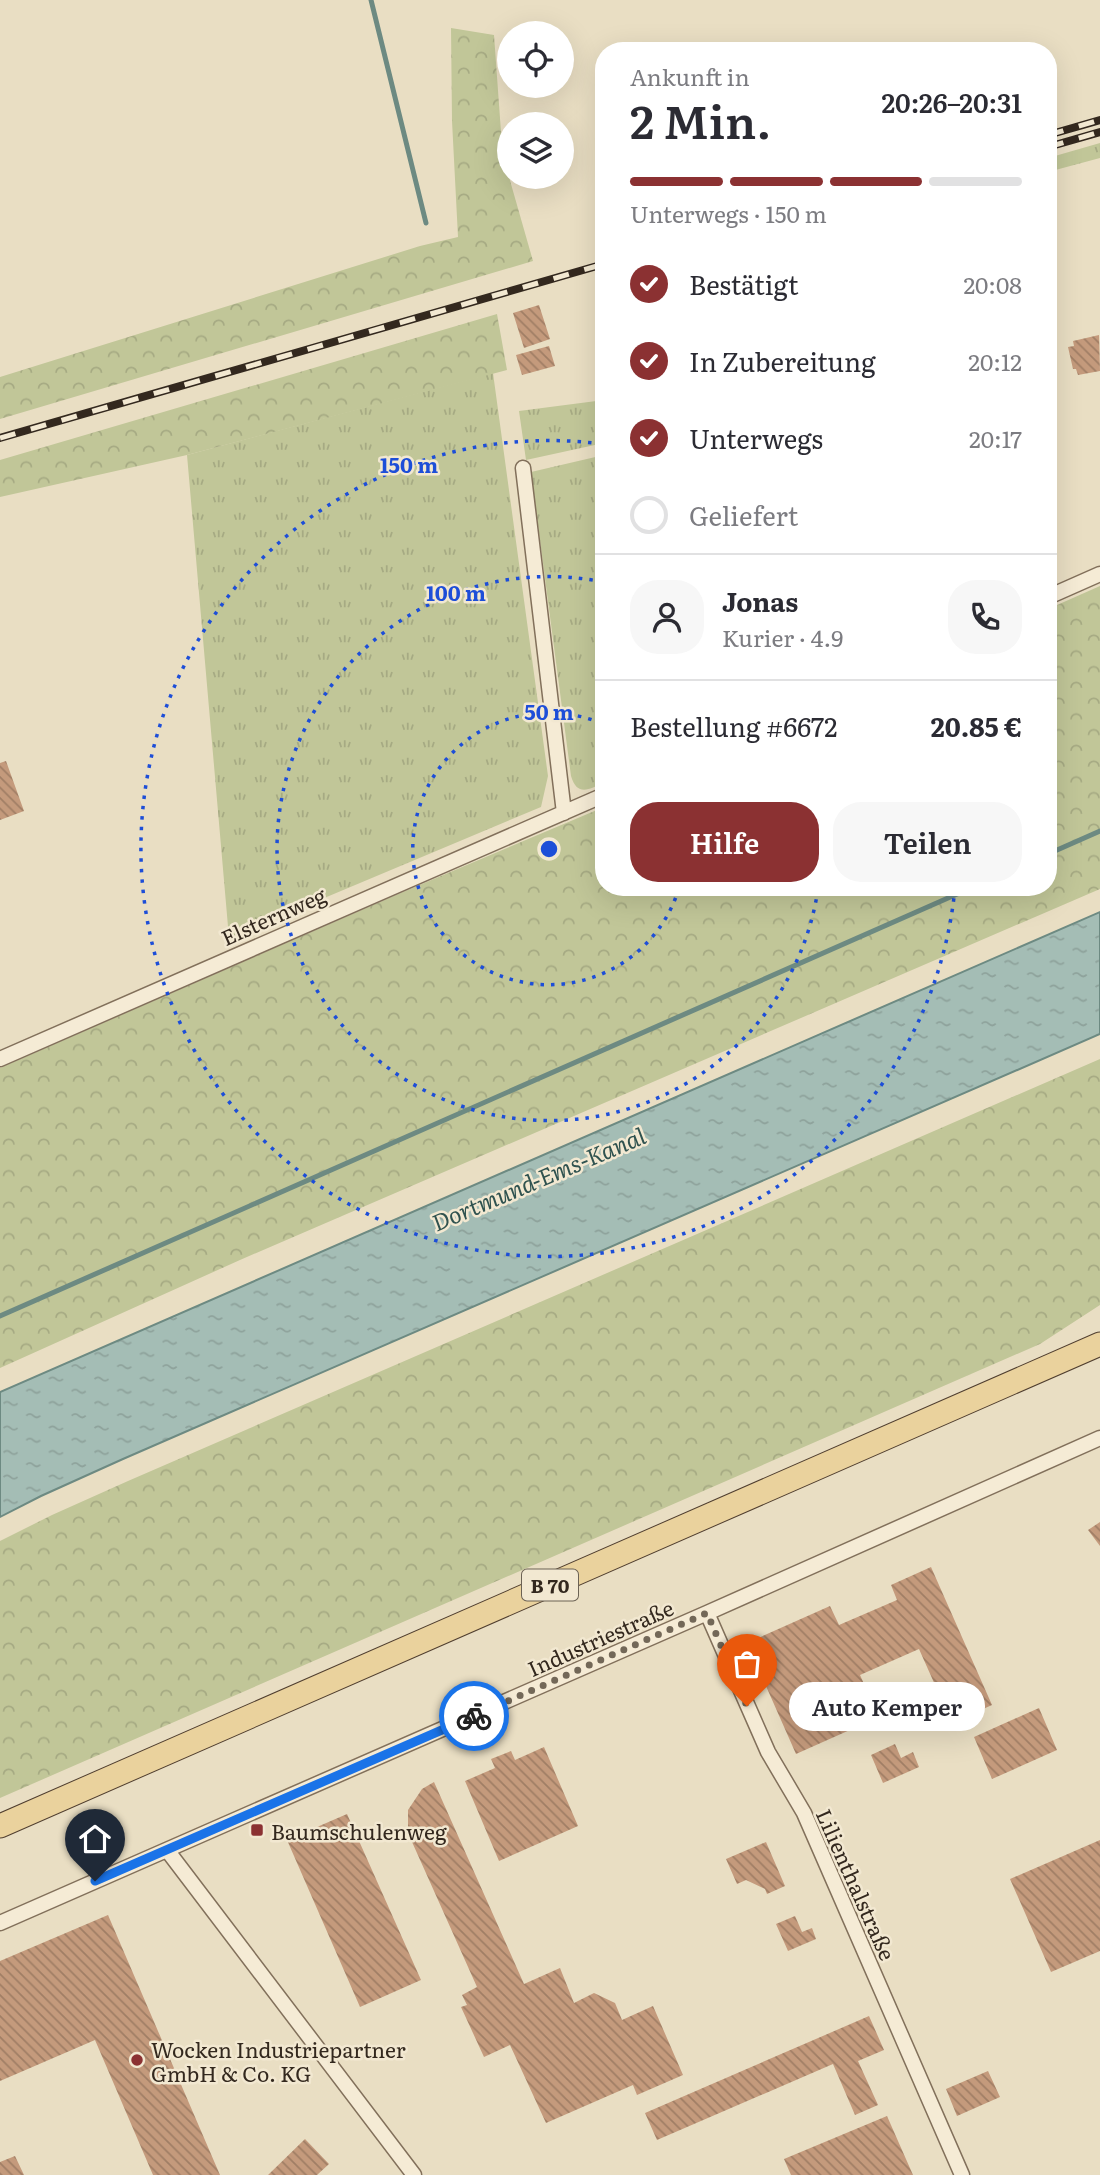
<!DOCTYPE html>
<html lang="de">
<head>
<meta charset="utf-8">
<style>
  :root { --surface:#fff; --page:#f7f7f7; --text:#2b2b33; --muted:#7c7c81; --line:#e1e1e2; --accent:#8b3132 }
  body { margin:0; font-family:Literata,serif; background:var(--page); color:var(--text); height:100vh; display:flex; flex-direction:column; font-size:26px; white-space:nowrap }
  * { box-sizing:border-box; margin:0 }
  p { font-size:23px; color:var(--muted) }
  .icon { flex:none; width:38px; height:38px; fill:none; stroke:currentColor; stroke-width:2; stroke-linecap:round; stroke-linejoin:round }
  .map { position:relative; flex:1; overflow:hidden }
  .side { position:absolute; left:595px; top:42px; width:462px; height:854px; display:flex; flex-direction:column; background:var(--surface); border-radius:28px; box-shadow:0 7px 28px #0002 }
  .side>* { flex:none }
  .controls { position:absolute; left:497px; top:21px; display:grid; gap:14px }
  .controls a { display:grid; place-items:center; width:77px; height:77px; border-radius:50%; background:var(--surface); box-shadow:0 7px 28px #0002; font-size:35px }
  .pin { position:absolute; display:grid; place-items:center; width:60px; height:60px; color:#fff; margin:-72px -30px; border-radius:50% 50% 50% 0; rotate:-45deg; box-shadow:0 0 7px #0007 }
  .pin .icon { rotate:45deg }
  .courier { position:absolute; display:grid; place-items:center; width:70px; height:70px; margin:-35px; border:5px solid #1a73e8; border-radius:50%; background:#fff; color:#222; box-shadow:0 2px 9px #0007 }
  .bubble { position:absolute; height:49px; border-radius:24px; background:var(--surface); box-shadow:0 7px 28px #0002; font-size:23px; font-weight:600; line-height:49px; text-align:center }
  .summary em { font-style:normal; font-weight:600 }
  .summary div { display:flex; flex-direction:column-reverse }
  .summary { display:flex; align-items:center; justify-content:space-between; height:119px; padding:0 35px }
  h1 { font-size:46px; font-weight:600; line-height:52px }
  .bar { display:grid; grid-template-columns:repeat(4,1fr); gap:10px 7px; align-content:center; height:84px; padding:0 35px }
  .bar i { height:9px; border-radius:5px; background:var(--line) }
  .bar .on { background:var(--accent) }
  .bar p { grid-column:span 4 }
  .line { display:flex; align-items:center; gap:18px; padding:0 35px; border-top:2px solid var(--line) }
  .line div { flex:1 }
  .round { display:grid; place-items:center; flex:none; width:74px; height:74px; border-radius:28px; background:var(--page) }
  ol { padding:0 35px; list-style:none }
  li { display:flex; align-items:center; gap:21px; height:77px }
  li p { margin-inline-start:auto }
  li .icon { padding:7px; border-radius:50%; background:var(--accent); color:#fff; stroke-width:4 }
  li:last-child { color:var(--muted) }
  li i { width:38px; height:38px; border:4px solid var(--line); border-radius:50% }
  .cta { display:flex; gap:14px; margin-top:auto; padding:14px 35px }
  .cta a { flex:1; height:80px; border-radius:28px; background:var(--accent); color:#fff; font-size:28px; font-weight:600; line-height:80px; text-align:center }
  .cta a+a { background:var(--page); color:var(--text) }
  .map>svg:first-child { display:block }
</style>
</head>
<body>
<div class="map">
<svg width="1100" height="2175" viewBox="0 0 1100 2175">
  <defs>
    <pattern id="grass-tufts" width="24" height="20" patternUnits="userSpaceOnUse" patternTransform="scale(1.75)"><rect width="24" height="20" fill="#c1c698"/><path d="M3 7l-1-3M5 7V3M7 7l1-3M15 17l-1-3M17 17v-4M19 17l1-3" fill="none" stroke="#a6aa83"/></pattern>
    <pattern id="forest-crowns" width="20" height="18" patternUnits="userSpaceOnUse" patternTransform="scale(1.75)"><rect width="20" height="18" fill="#c1c698"/><path d="M2 6a3 3 0 1 1 6 0M12 15a3 3 0 1 1 6 0" fill="none" stroke="#a6aa83"/></pattern>
    <pattern id="water-ripples" width="26" height="14" patternUnits="userSpaceOnUse" patternTransform="scale(1.75)"><rect width="26" height="14" fill="#a4bdb5"/><path d="M2 4q2-2 4 0t4 0M15 11q2-2 4 0t4 0" fill="none" stroke="#8ea29b"/></pattern>
    <pattern id="building-back-hatch" width="6" height="6" patternUnits="userSpaceOnUse" patternTransform="scale(1.75)"><rect width="6" height="6" fill="#c49a7c"/><path d="M-1 5l2 2M0 0l6 6M5-1l2 2" fill="none" stroke="#a07e65"/></pattern>
  </defs>
  <rect width="100%" height="100%" fill="#e9dec3"/>
  <path fill="url(#grass-tufts)" d="M 1100,143 L 1100,158 L 1048,172 L 1048,158 Z
    M 493,373 L 548,776 L 541,807 L 229,938 L 187,455 Z
    M 604,400 L 604,443 L 526,460 L 519,411 Z
    M 604,455 L 604,783 C 588,790 577,796 571,776 L 531,472 Z"/>
  <path fill="url(#forest-crowns)" d="M 451,28 L 494,35 L 501,132 L 509,177 L 533,261 L 0,419 L 0,377 L 420,246 L 458,237 L 452,121 Z
    M 497,314 L 507,370 L 187,455 L 0,497 L 0,460 Z
    M 1100,586 L 1100,889 L 240,1260 L 0,1368 L 0,1068 L 396,895 L 604,807 L 604,887 L 1048,887 L 1048,609 Z
    M 1100,1059 L 1100,1305 L 1040,1344 L 0,1798 L 0,1541 L 52,1515 L 128,1481 Z"/>
  <path fill="url(#water-ripples)" stroke="#6d8a82" stroke-width="2" d="M 1100,912 L 1100,1034 L 123,1459 L 41,1496 L 0,1517 L 0,1392 Z"/>
  <g fill="none" stroke-linecap="round" stroke-linejoin="round">
    <path stroke="#6d8a82" stroke-width="5" d="M 371,0 L 426,223
      M 1048,854 L 1100,831
      M 0,1316 L 973,887"/>
  </g>
  <path fill="url(#building-back-hatch)" d="M 539,305 L 550,339 L 524,348 L 513,313 Z
    M 1099,335 L 1100,371 L 1078,375 L 1076,369 L 1073,369 L 1068,347 L 1074,346 L 1073,341 Z
    M 549,346 L 555,366 L 522,375 L 516,355 Z
    M 6,761 L 24,811 L 0,820 L 0,763 Z
    M 1100,1522 L 1100,1546 L 1088,1530 Z
    M 931,1567 L 992,1705 L 952,1723 L 919,1649 L 860,1675 L 879,1717 L 796,1754 L 747,1643 L 830,1606 L 839,1625 L 897,1600 L 891,1585 Z
    M 1039,1708 L 1057,1750 L 992,1779 L 974,1737 Z
    M 895,1744 L 901,1758 L 913,1752 L 919,1767 L 883,1783 L 871,1755 Z
    M 544,1747 L 578,1826 L 499,1861 L 465,1781 L 495,1768 L 491,1759 L 511,1751 L 515,1760 Z
    M 434,1782 L 524,1984 L 560,1968 L 574,2003 L 594,1993 L 615,2003 L 622,2020 L 653,2006 L 683,2075 L 637,2095 L 633,2085 L 546,2123 L 510,2045 L 484,2057 L 461,2007 L 467,2005 L 462,1995 L 477,1987 L 408,1833 L 408,1810 L 422,1789 Z
    M 347,1814 L 421,1980 L 360,2007 L 287,1840 Z
    M 1100,1840 L 1100,1951 L 1051,1972 L 1010,1879 Z
    M 766,1842 L 785,1886 L 767,1894 L 765,1889 L 746,1880 L 737,1884 L 726,1859 Z
    M 108,1915 L 220,2175 L 153,2175 L 95,2040 L 0,2081 L 0,1961 Z
    M 795,1916 L 802,1932 L 812,1928 L 816,1939 L 788,1951 L 776,1924 Z
    M 869,2016 L 884,2050 L 858,2061 L 878,2105 L 855,2115 L 833,2064 L 657,2140 L 645,2113 Z
    M 988,2071 L 1000,2097 L 957,2116 L 946,2089 Z
    M 887,2116 L 913,2175 L 791,2175 L 784,2159 Z
    M 305,2139 L 329,2164 L 317,2175 L 268,2175 Z
    M 15,2156 L 24,2175 L 0,2175 L 0,2162 Z"/>
  <g fill="none" stroke-linecap="round" stroke-linejoin="round">
    <g stroke="#82705b" stroke-width="17">
      <path id="minor" d="M 523,468 L 564,813
        M 1048,597 L 1100,574
        M 0,1059 L 604,795
        M 707,1613 L 768,1752 L 804,1813 L 962,2175
        M 167,1850 L 414,2175
        M 0,1923 L 707,1613 L 1100,1438"/>
    </g>
    <g stroke="#503e2f" stroke-width="25">
      <path id="primary" d="M 0,1826 L 1100,1344"/>
    </g>
    <use href="#minor" stroke="#f5ebd5" stroke-width="14"/>
    <use href="#primary" stroke="#ead29d" stroke-width="23"/>
    <g stroke="#33281e" stroke-width="8">
      <path id="rail" d="M 1048,135 L 1100,120
        M 1048,147 L 1100,132
        M 0,438 L 604,264"/>
    </g>
    <use href="#rail" stroke="#f2e8d1" stroke-width="5" stroke-dasharray="16" stroke-linecap="butt"/>
  </g>
  <g fill="none" stroke-linecap="round" stroke-linejoin="round">
    <path stroke="#736858" stroke-width="7" stroke-dasharray="0 12.6" d="M 474,1716 L 707,1613 L 747,1706"/>
    <path stroke="#1a73e8" stroke-width="9" d="M 95,1881 L 474,1716"/>
  </g>
  <g fill="none" stroke="#1d4ed8" stroke-width="3.5" stroke-dasharray="3.5 7">
    <path d="M679 888A136 136 0 1 1 603 724"/>
    <path d="M818 889A272 272 0 1 1 603 582"/>
    <path d="M955 888A408 408 0 1 1 602 444"/>
  </g>
  <g fill="#8b3132" stroke="#f2e8d1" stroke-width="2.5">
    <rect x="250" y="1823" width="14" height="14" rx="3.5"/>
    <circle cx="137" cy="2060" r="7"/>
  </g>
  <g text-anchor="middle" dominant-baseline="central" stroke-width="5" stroke-linejoin="round" paint-order="stroke">
    <rect fill="#f2e8d1" stroke="#6c6254" stroke-width="2" x="522" y="1569.5" width="56" height="31" rx="5"/>
    <g font-size="19" font-weight="bold" fill="#33281e">
      <text x="550" y="1585">B 70</text>
    </g>
    <g font-size="21" fill="#33281e" stroke="#f2e8d1">
      <text transform="translate(273 915) rotate(-24)">Elsternweg</text>
      <text transform="translate(600 1637) rotate(-24)">Industriestraße</text>
      <text transform="translate(857 1884) rotate(66)">Lilienthalstraße</text>
    </g>
    <g font-size="21" fill="#33281e" stroke="#f2e8d1" text-anchor="start">
      <text x="271" y="1830">Baumschulenweg</text>
      <text x="151" y="2048">Wocken Industriepartner<tspan x="151" dy="24">GmbH &amp; Co. KG</tspan></text>
    </g>
    <g font-size="23" font-style="italic" fill="#2f524f" stroke="#f2e8d1">
      <text transform="translate(538 1178) rotate(-23)">Dortmund-Ems-Kanal</text>
    </g>
  </g>
  <circle cx="549" cy="849" r="10" fill="#1d4ed8" stroke="#f2e8d1" stroke-width="3.5"/>
  <g font-size="21" text-anchor="middle" font-weight="bold" fill="#1d4ed8" stroke="#f2e8d1" stroke-width="5" stroke-linejoin="round" paint-order="stroke">
    <text x="409" y="473">150 m</text>
    <text x="456" y="601">100 m</text>
    <text x="549" y="720">50 m</text>
  </g>
</svg>
<div class="controls">
<a><svg class="icon" aria-label="locate" viewBox="0 0 24 24"><circle cx="12" cy="12" r="6"/><path d="M12 2v4M12 18v4M2 12h4M18 12h4"/></svg></a>
<a><svg class="icon" aria-label="layers" viewBox="0 0 24 24"><path d="M12 4l9 5-9 5-9-5zM3 14l9 5 9-5"/></svg></a>
</div>
<div class="pin" style="left:747px;top:1706px;background:#ea580c"><svg class="icon" aria-label="bag" viewBox="0 0 24 24"><path d="M5 8h14l-1 12H6zM9 8a3 3 0 0 1 6 0"/></svg></div>
<div class="pin" style="left:95px;top:1881px;background:#1f2937"><svg class="icon" aria-label="home" viewBox="0 0 24 24"><path d="M3 11l9-7 9 7M6 9v11h12V9"/></svg></div>
<div class="courier" style="left:474px;top:1716px"><svg class="icon" aria-label="bike" viewBox="0 0 24 24"><circle cx="6" cy="16" r="4"/><circle cx="18" cy="16" r="4"/><path d="M6 16l4-8h5l3 8M10 8l3 8H6M13 5h3"/></svg></div>
<div class="bubble" style="left:789px;top:1682px;width:196px">Auto Kemper</div>
<section class="side">
<div class="summary"><div><h1>2 Min.</h1><p>Ankunft in</p></div><em>20:26–20:31</em></div>
<div class="bar"><i class="on"></i><i class="on"></i><i class="on"></i><i></i><p>Unterwegs · 150 m</p></div>
<ol>
<li><svg class="icon" aria-label="check" viewBox="0 0 24 24"><path d="M5 12l5 5 9-10"/></svg>Bestätigt<p>20:08</p></li>
<li><svg class="icon" aria-label="check" viewBox="0 0 24 24"><path d="M5 12l5 5 9-10"/></svg>In Zubereitung<p>20:12</p></li>
<li><svg class="icon" aria-label="check" viewBox="0 0 24 24"><path d="M5 12l5 5 9-10"/></svg>Unterwegs<p>20:17</p></li>
<li><i></i>Geliefert</li>
</ol>
<div class="line" style="height:126px"><a class="round"><svg class="icon" aria-label="person" viewBox="0 0 24 24"><circle cx="12" cy="8" r="4"/><path d="M4 21q1-7 8-7t8 7"/></svg></a><div><b>Jonas</b><p>Kurier · 4.9</p></div><a class="round"><svg class="icon" aria-label="phone" viewBox="0 0 24 24"><path d="M5 4h4l2 5-3 2q2 4 5 5l2-3 5 2v4C11 20 4 13 5 4z"/></svg></a></div>
<div class="line" style="height:91px"><div>Bestellung #6672</div><b>20.85 €</b></div>
<div class="cta"><a>Hilfe</a><a>Teilen</a></div>
</section>
</div>
</body>
</html>
